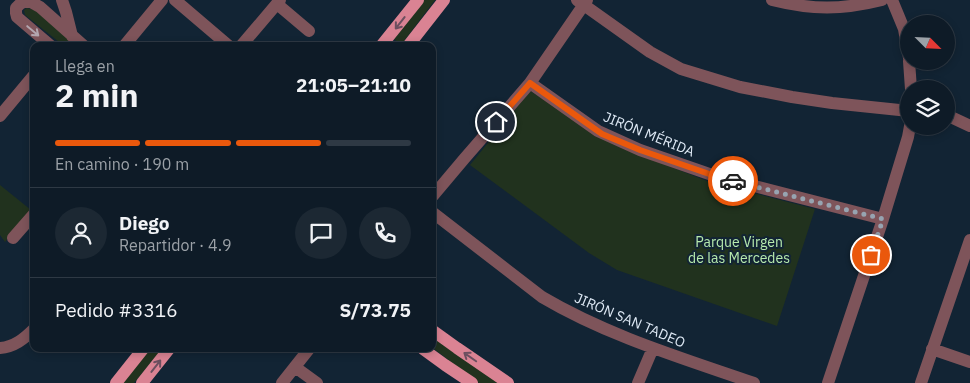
<!DOCTYPE html>
<html lang="es">
<head>
<meta charset="utf-8">
<style>
  :root { --surface:#0e1b27; --page:#1c2833; --text:#f1f3f6; --muted:#9ba1a7; --line:#2e3944; --accent:#ea580c }
  body { margin:0; font-family:"IBM Plex Sans",sans-serif; background:var(--page); color:var(--text); height:100vh; display:flex; flex-direction:column; font-size:19px; white-space:nowrap }
  * { box-sizing:border-box; margin:0 }
  p { font-size:16px; color:var(--muted) }
  .icon { flex:none; width:28px; height:28px; fill:none; stroke:currentColor; stroke-width:2; stroke-linecap:round; stroke-linejoin:round }
  .map { position:relative; flex:1; overflow:hidden }
  .drawer { position:absolute; left:30px; top:42px; width:406px; height:310px; display:flex; flex-direction:column; background:var(--surface); border-radius:10px; box-shadow:0 2px 8px #0003,0 0 0 1px var(--line) }
  .drawer>* { flex:none }
  .needle { width:32px; rotate:114deg }
  .controls { position:absolute; left:900px; top:15px; display:grid; gap:10px }
  .controls a { display:grid; place-items:center; width:55px; height:55px; border-radius:50%; background:var(--surface); box-shadow:0 2px 8px #0003,0 0 0 1px var(--line); font-size:25px }
  .pin { position:absolute; display:grid; place-items:center; width:42px; height:42px; color:#fff; margin:-21px; border:2px solid #fff; border-radius:50%; box-shadow:0 1px 5px #0007 }
  .courier { position:absolute; display:grid; place-items:center; width:50px; height:50px; margin:-25px; border:4px solid #ea580c; border-radius:50%; background:#fff; color:#222; box-shadow:0 1px 6px #0007 }
  .head em { font-style:normal; font-weight:700 }
  .head div { display:flex; flex-direction:column-reverse }
  .head { display:flex; align-items:center; justify-content:space-between; height:85px; padding:0 25px }
  h1 { font-size:32px; font-weight:700; line-height:38px }
  .bar { display:grid; grid-template-columns:repeat(4,1fr); gap:8px 5px; align-content:center; height:60px; padding:0 25px }
  .bar i { height:6px; border-radius:4px; background:var(--line) }
  .bar .on { background:var(--accent) }
  .bar p { grid-column:span 4 }
  .line { display:flex; align-items:center; gap:12px; padding:0 25px; border-top:1px solid var(--line) }
  .line div { flex:1 }
  .round { display:grid; place-items:center; flex:none; width:52px; height:52px; border-radius:26px; background:var(--page) }
  .map>svg:first-child { display:block }
</style>
</head>
<body>
<div class="map">
<svg width="970" height="383" viewBox="0 0 970 383">
  <rect width="100%" height="100%" fill="#122434"/>
  <path fill="#21321e" d="M 424,0 L 435,0 L 401,45 L 394,39 Z
    M 27,8 L 35,10 L 78,46 L 64,46 L 25,15 L 24,10 Z
    M 530,91 L 625,149 L 707,181 L 815,209 L 777,326 L 617,270 L 589,253 L 470,165 Z
    M 0,185 L 31,210 L 5,242 L 0,235 Z
    M 432,335 L 501,383 L 479,383 L 473,379 L 433,348 Z
    M 148,349 L 162,349 L 134,383 L 121,383 Z"/>
  <g fill="none" stroke-linecap="round" stroke-linejoin="round">
    <path stroke="#7e545a" stroke-width="12" d="M 62,0 L 66,12 L 72,36
      M 175,0 L 229,46
      M 577,0 L 650,52 L 681,69 L 740,87 L 792,97 L 832,103 L 909,111
      M 772,0 C 812,10 842,10 882,0
      M 892,0 L 904,29 L 909,58
      M 277,4 L 309,31
      M 51,46 L 17,17 L 16,13 L 16,8 L 20,4 L 24,2 L 31,2 L 40,7 L 84,46
      M 124,46 L 162,0
      M 241,46 L 280,0
      M 909,61 L 911,89
      M 530,83 L 598,131 L 640,150 L 715,176 L 883,219
      M 0,116 L 34,75
      M 946,117 L 953,118 L 970,126
      M 432,197 L 464,159 L 530,83 L 587,0
      M 432,212 L 542,297 C 608,336 682,358 754,383
      M 13,238 L 34,214
      M 0,348 C 14,347 24,339 34,329
      M 932,349 L 970,362
      M 295,367 L 317,383
      M 282,383 L 309,349
      M 638,383 L 653,348
      M 828,383 L 883,219 L 908,137 L 910,126
      M 921,383 L 970,240"/>
    <path stroke="#da8393" stroke-width="12" d="M 381,46 L 418,0
      M 408,46 L 444,0
      M 432,330 L 457,348 L 508,383
      M 423,349 L 445,365 L 472,383
      M 116,383 L 143,349
      M 142,383 L 169,349"/>
  </g>
  <defs><path id="oneway-shaft" d="M-6 0H5M1.5-3L5.5 0L1.5 3" fill="none" stroke-width="1.6" stroke-linecap="round" stroke-linejoin="round" transform="scale(1.25)"/></defs>
  <g stroke="#6c4f5f">
    <use href="#oneway-shaft" transform="translate(400 23) rotate(128)"/>
    <use href="#oneway-shaft" transform="translate(470 357) rotate(-145)"/>
    <use href="#oneway-shaft" transform="translate(156 366) rotate(-52)"/>
  </g>
  <use stroke="#b3a6af" href="#oneway-shaft" transform="translate(33 31) rotate(40)"/>
  <g fill="none" stroke-linecap="round" stroke-linejoin="round">
    <path stroke="#97a4b1" stroke-width="5" stroke-dasharray="0 9" d="M 733,181 L 883,219 L 871,255"/>
    <path stroke="#ea580c" stroke-width="6" d="M 496,122 L 530,83 L 602,134 L 640,150 L 715,176 L 733,181"/>
  </g>
  <g text-anchor="middle" dominant-baseline="central" stroke-width="4" stroke-linejoin="round" paint-order="stroke">
    <g font-size="14" fill="#dee9f5" stroke="#122434">
      <text transform="translate(649 134) rotate(22)">JIRÓN MÉRIDA</text>
      <text transform="translate(630 320) rotate(23)">JIRÓN SAN TADEO</text>
    </g>
    <g font-size="14" fill="#b7eaad" stroke="#122434">
      <text x="739" y="242">Parque Virgen<tspan x="739" dy="16">de las Mercedes</tspan></text>
    </g>
  </g>
</svg>
<div class="controls">
<a><svg class="needle" viewBox="-14 -14 28 28"><path d="M0-13l5 13h-10z" fill="#e53935"/><path d="M0 13l5-13h-10z" fill="#9ba1a7"/></svg></a>
<a><svg class="icon" aria-label="layers" viewBox="0 0 24 24"><path d="M12 4l9 5-9 5-9-5zM3 14l9 5 9-5"/></svg></a>
</div>
<div class="pin" style="left:871px;top:255px;background:#ea580c"><svg class="icon" aria-label="bag" viewBox="0 0 24 24"><path d="M5 8h14l-1 12H6zM9 8a3 3 0 0 1 6 0"/></svg></div>
<div class="pin" style="left:496px;top:122px;background:#1f2937"><svg class="icon" aria-label="home" viewBox="0 0 24 24"><path d="M3 11l9-7 9 7M6 9v11h12V9"/></svg></div>
<div class="courier" style="left:733px;top:181px"><svg class="icon" aria-label="car" viewBox="0 0 24 24"><path d="M5 17H2v-5l4-1 3-4h7l3 4 3 1v5h-3M9 17h6M6 11h13"/><circle cx="7" cy="17" r="2"/><circle cx="17" cy="17" r="2"/></svg></div>
<section class="drawer">
<div class="head"><div><h1>2 min</h1><p>Llega en</p></div><em>21:05–21:10</em></div>
<div class="bar"><i class="on"></i><i class="on"></i><i class="on"></i><i></i><p>En camino · 190 m</p></div>
<div class="line" style="height:90px"><a class="round"><svg class="icon" aria-label="person" viewBox="0 0 24 24"><circle cx="12" cy="8" r="4"/><path d="M4 21q1-7 8-7t8 7"/></svg></a><div><b>Diego</b><p>Repartidor · 4.9</p></div><a class="round"><svg class="icon" aria-label="chat" viewBox="0 0 24 24"><path d="M4 5h16v11H9l-5 4z"/></svg></a><a class="round"><svg class="icon" aria-label="phone" viewBox="0 0 24 24"><path d="M5 4h4l2 5-3 2q2 4 5 5l2-3 5 2v4C11 20 4 13 5 4z"/></svg></a></div>
<div class="line" style="height:65px"><div>Pedido #3316</div><b>S/73.75</b></div>
</section>
</div>
</body>
</html>
